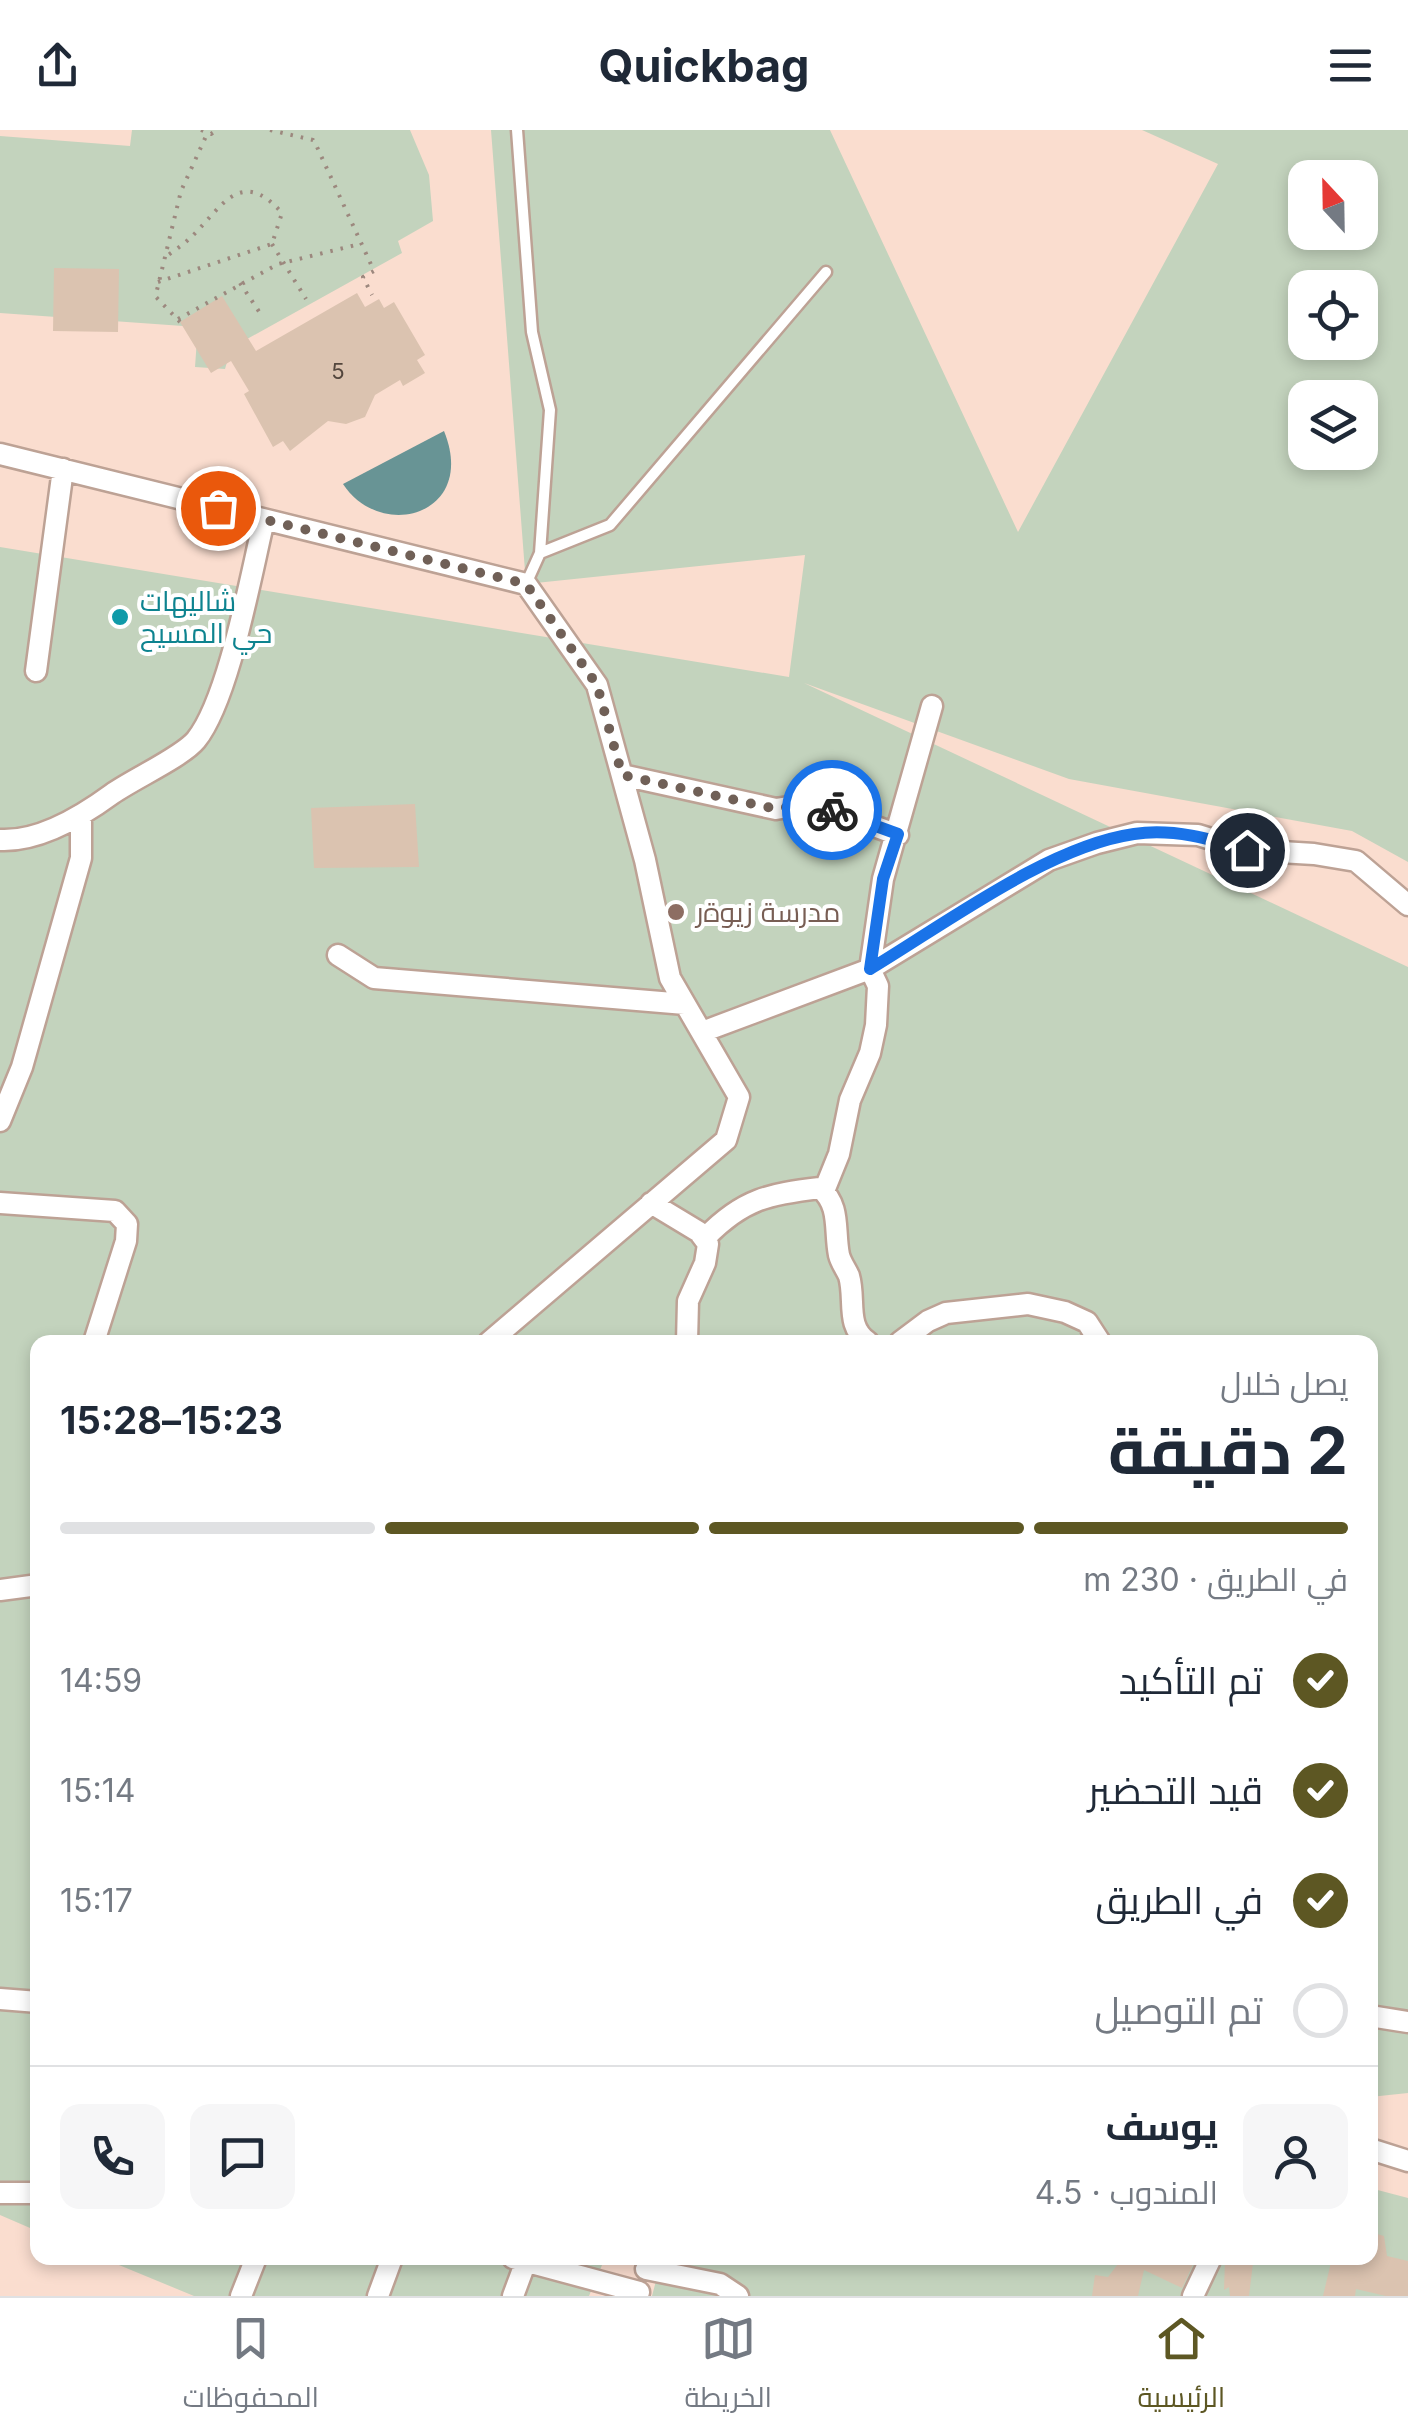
<!DOCTYPE html>
<html lang="ar">
<head>
<meta charset="utf-8">
<style>
  :root { --surface:#fff; --page:#f6f6f7; --text:#1f2937; --muted:#747a83; --line:#e0e1e3; --accent:#5d5723 }
  body { margin:0; font-family:Inter,Cairo,sans-serif; background:var(--page); color:var(--text); direction:rtl; height:100vh; display:flex; flex-direction:column; font-size:38px; white-space:nowrap }
  * { box-sizing:border-box; margin:0 }
  p { font-size:32px; color:var(--muted) }
  .icon { flex:none; width:55px; height:55px; fill:none; stroke:currentColor; stroke-width:2; stroke-linecap:round; stroke-linejoin:round }
  .map { position:relative; flex:1; overflow:hidden; direction:ltr }
  .drawer { position:absolute; left:30px; top:1205px; width:1348px; height:930px; display:flex; flex-direction:column; background:var(--surface); border-radius:20px; box-shadow:0 5px 15px #0003; direction:rtl }
  .drawer>* { flex:none }
  .needle { width:65px; rotate:338deg }
  .tools { position:absolute; left:1288px; top:30px; display:grid; gap:20px }
  .tools a { display:grid; place-items:center; width:90px; height:90px; border-radius:20px; background:var(--surface); box-shadow:0 5px 15px #0003; font-size:50px }
  .pin { position:absolute; display:grid; place-items:center; width:85px; height:85px; color:#fff; margin:-42px; border:5px solid #fff; border-radius:50%; box-shadow:0 2px 10px #0007 }
  .courier { position:absolute; display:grid; place-items:center; width:100px; height:100px; margin:-50px; border:8px solid #1a73e8; border-radius:50%; background:#fff; color:#222; box-shadow:0 2px 12px #0007 }
  .summary em { font-style:normal; font-weight:700 }
  .summary div { display:flex; flex-direction:column-reverse }
  .summary { display:flex; align-items:center; justify-content:space-between; height:170px; padding:0 30px }
  h1 { font-size:65px; font-weight:700; line-height:75px }
  .bar { display:grid; grid-template-columns:repeat(4,1fr); gap:15px 10px; align-content:center; height:120px; padding:0 30px }
  .bar i { height:12px; border-radius:8px; background:var(--line) }
  .bar .selected { background:var(--accent) }
  .bar p { grid-column:span 4 }
  .line { display:flex; align-items:center; gap:25px; padding:0 30px; border-top:2px solid var(--line) }
  .line div { flex:1 }
  .round { display:grid; place-items:center; flex:none; width:105px; height:105px; border-radius:20px; background:var(--page) }
  ol { padding:0 30px; list-style:none }
  li { display:flex; align-items:center; gap:30px; height:110px }
  li p { margin-inline-start:auto }
  li .icon { padding:10px; border-radius:50%; background:var(--accent); color:#fff; stroke-width:4 }
  li:last-child { color:var(--muted) }
  li i { width:55px; height:55px; border:5px solid var(--line); border-radius:50% }
  header { display:flex; justify-content:space-between; align-items:center; height:130px; padding:0 30px; background:var(--surface); font-size:45px; font-weight:700 }
  .tabs { display:flex; justify-content:space-around; align-items:center; height:140px; border-top:2px solid var(--line); background:var(--surface); font-size:28px; color:var(--muted) }
  .tabs a { display:grid; justify-items:center; gap:5px }
  .tabs .selected { color:var(--accent) }
  .map>svg:first-child { display:block }
</style>
</head>
<body>
<header><svg class="icon" aria-label="menu" viewBox="0 0 24 24"><path d="M4 6h16M4 12h16M4 18h16"/></svg>Quickbag<svg class="icon" aria-label="share" viewBox="0 0 24 24"><path d="M12 15V3M7 8l5-5 5 5M5 13v7h14v-7"/></svg></header>
<div class="map">
<svg width="1408" height="2166" viewBox="0 0 1408 2166">
  <rect width="100%" height="100%" fill="#faddcf"/>
  <path fill="#c3d3bd" fill-rule="evenodd" d="M 132,0 L 410,0 L 429,45 L 433,91 L 398,111 L 402,123 L 231,218 L 225,239 L 195,237 L 197,209 L 183,196 L 0,183 L 0,6 L 130,16 Z
    M 491,0 L 830,0 L 1018,402 L 1218,34 L 1142,0 L 1408,0 L 1408,732 L 1352,701 L 1069,649 L 804,553 L 1408,837 L 1408,1963 L 1370,1967 L 1370,1212 L 38,1212 L 37,2101 L 0,2085 L 0,417 L 789,547 L 805,425 L 526,454 ZM 1305,48 L 1360,48 L 1360,102 L 1305,102 ZM 1305,158 L 1360,158 L 1360,212 L 1305,212 ZM 1305,268 L 1360,268 L 1360,322 L 1305,322 Z
    M 1370,2058 L 1408,2068 L 1408,2166 L 652,2166 L 662,2128 L 1370,2128 Z
    M 102,2128 L 605,2128 L 589,2166 L 194,2166 Z"/>
  <path fill="#689495" d="M 444,301 C 478,385 381,412 343,354 Z"/>
  <path fill="#dbc3b0" d="M 54,138 L 119,139 L 118,202 L 53,201 Z
    M 357,163 L 365,177 L 379,169 L 384,178 L 394,172 L 425,225 L 417,230 L 425,243 L 403,256 L 400,250 L 375,265 L 365,287 L 346,294 L 328,291 L 290,321 L 283,311 L 273,317 L 244,264 L 249,261 L 231,231 L 211,243 L 180,192 L 222,166 L 256,221 Z
    M 415,674 L 419,737 L 314,738 L 311,678 Z
    M 1370,2102 L 1384,2106 L 1387,2126 L 1408,2131 L 1408,2166 L 1386,2166 L 1356,2159 L 1355,2166 L 1323,2166 L 1332,2128 L 1370,2128 Z
    M 1117,2128 L 1196,2128 L 1182,2158 L 1144,2140 L 1138,2166 L 1092,2166 L 1095,2145 L 1108,2147 L 1121,2130 Z
    M 1225,2131 L 1253,2133 L 1249,2166 L 1230,2166 L 1229,2157 L 1224,2160 Z"/>
  <g fill="none" stroke-linecap="round" stroke-linejoin="round">
    <g stroke="#bda295" stroke-width="15">
      <path id="lane" d="M 517,0 L 532,202 L 550,280 L 540,423 L 526,454
        M 540,423 L 610,395 L 826,142"/>
    </g>
    <g stroke="#bda295" stroke-width="25">
      <path id="street" d="M 0,324 L 526,454 L 597,555 L 645,730 L 670,848 L 739,967 L 726,1010 L 489,1212
        M 36,541 L 63,339
        M 622,645 L 776,679 L 812,673 L 898,705
        M 0,710 C 39,712 82,686 112,664 C 133,649 182,627 196,610 C 229,569 251,444 264,390
        M 338,825 L 374,848 L 685,874
        M 702,902 L 870,839 L 1049,730 L 1097,713 L 1137,703 L 1198,705 L 1247,720 L 1314,724 L 1356,731 L 1408,775
        M 0,991 L 22,937 L 81,728 L 81,687
        M 824,1061 L 839,1024 L 850,970 L 870,923 L 876,895 L 878,856 L 870,839 L 883,749 L 932,576
        M 0,1073 L 115,1081 L 127,1094 L 126,1111 L 94,1212
        M 651,1073 L 699,1102 L 708,1114 L 705,1133 L 688,1171 L 687,1212
        M 706,1107 C 743,1069 769,1064 820,1058 C 841,1076 834,1100 839,1125 C 841,1133 846,1139 849,1146 C 856,1170 845,1196 868,1212
        M 900,1212 L 928,1191 L 946,1183 L 1028,1174 L 1065,1182 L 1087,1192 L 1100,1212
        M 0,1460 L 38,1455
        M 0,1869 L 38,1872
        M 1370,1886 L 1408,1892
        M 1370,2019 L 1408,2031
        M 0,2063 L 38,2063
        M 513,2128 L 639,2162
        M 646,2139 L 720,2154 L 738,2166
        M 241,2166 L 256,2128
        M 378,2166 L 392,2128
        M 513,2166 L 526,2131
        M 1193,2166 L 1211,2128"/>
    </g>
    <path stroke="#9c887e" stroke-width="4" stroke-dasharray="2.5 8" stroke-linecap="butt" d="M 201,0 L 211,4 L 217,0
      M 270,0 L 313,10 L 317,17 L 374,141 L 363,147 L 372,165
      M 272,114 L 306,169
      M 158,152 L 272,114 L 282,83 C 239,34 220,81 189,109 C 182,116 172,122 164,128
      M 240,153 L 262,186
      M 178,189 L 278,134 L 360,114
      M 180,192 L 156,167 L 157,160 L 181,61 L 207,4"/>
    <use href="#lane" stroke="#fff" stroke-width="10"/>
    <use href="#street" stroke="#fff" stroke-width="20"/>
  </g>
  <g fill="none" stroke-linecap="round" stroke-linejoin="round">
    <path stroke="#706057" stroke-width="10" stroke-dasharray="0 18" d="M 218,378 L 526,454 L 597,555 L 622,645 L 776,679 L 812,673 L 832,680"/>
    <path stroke="#1a73e8" stroke-width="12" d="M 832,680 L 898,704 L 883,749 L 870,839 C 945,794 1049,716 1134,704 C 1173,698 1211,709 1247,720"/>
  </g>
  <circle fill="#0f9aa8" stroke="#fff" stroke-width="4" cx="120" cy="487" r="10"/>
  <circle fill="#8d6e63" stroke="#fff" stroke-width="4" cx="676" cy="782" r="10"/>
  <g text-anchor="middle" dominant-baseline="central" stroke-width="8" stroke-linejoin="round" paint-order="stroke">
    <g font-size="22" fill="#53463d">
      <text x="338" y="241">5</text>
    </g>
    <g font-size="28" fill="#0d838f" stroke="#fff" text-anchor="start">
      <text x="140" y="471">شاليهات<tspan x="140" dy="32">حي المسيح</tspan></text>
    </g>
    <g font-size="28" fill="#785e54" stroke="#fff" text-anchor="start">
      <text x="696" y="782">مدرسة زيوةر</text>
    </g>
  </g>
</svg>
<div class="tools">
<a><svg class="needle" viewBox="-14 -14 28 28"><path d="M0-13l5 13h-10z" fill="#e53935"/><path d="M0 13l5-13h-10z" fill="#747a83"/></svg></a>
<a><svg class="icon" aria-label="locate" viewBox="0 0 24 24"><circle cx="12" cy="12" r="6"/><path d="M12 2v4M12 18v4M2 12h4M18 12h4"/></svg></a>
<a><svg class="icon" aria-label="layers" viewBox="0 0 24 24"><path d="M12 4l9 5-9 5-9-5zM3 14l9 5 9-5"/></svg></a>
</div>
<div class="pin" style="left:218px;top:378px;background:#ea580c"><svg class="icon" aria-label="bag" viewBox="0 0 24 24"><path d="M5 8h14l-1 12H6zM9 8a3 3 0 0 1 6 0"/></svg></div>
<div class="pin" style="left:1247px;top:720px;background:#1f2937"><svg class="icon" aria-label="home" viewBox="0 0 24 24"><path d="M3 11l9-7 9 7M6 9v11h12V9"/></svg></div>
<div class="courier" style="left:832px;top:680px"><svg class="icon" aria-label="bike" viewBox="0 0 24 24"><circle cx="6" cy="16" r="4"/><circle cx="18" cy="16" r="4"/><path d="M6 16l4-8h5l3 8M10 8l3 8H6M13 5h3"/></svg></div>
<section class="drawer">
<div class="summary"><div><h1>2 دقيقة</h1><p>يصل خلال</p></div><em>15:23–15:28</em></div>
<div class="bar"><i class="selected"></i><i class="selected"></i><i class="selected"></i><i></i><p>في الطريق · 230 m</p></div>
<ol>
<li><svg class="icon" aria-label="check" viewBox="0 0 24 24"><path d="M5 12l5 5 9-10"/></svg>تم التأكيد<p>14:59</p></li>
<li><svg class="icon" aria-label="check" viewBox="0 0 24 24"><path d="M5 12l5 5 9-10"/></svg>قيد التحضير<p>15:14</p></li>
<li><svg class="icon" aria-label="check" viewBox="0 0 24 24"><path d="M5 12l5 5 9-10"/></svg>في الطريق<p>15:17</p></li>
<li><i></i>تم التوصيل</li>
</ol>
<div class="line" style="height:180px"><a class="round"><svg class="icon" aria-label="person" viewBox="0 0 24 24"><circle cx="12" cy="8" r="4"/><path d="M4 21q1-7 8-7t8 7"/></svg></a><div><b>يوسف</b><p>المندوب · 4.5</p></div><a class="round"><svg class="icon" aria-label="chat" viewBox="0 0 24 24"><path d="M4 5h16v11H9l-5 4z"/></svg></a><a class="round"><svg class="icon" aria-label="phone" viewBox="0 0 24 24"><path d="M5 4h4l2 5-3 2q2 4 5 5l2-3 5 2v4C11 20 4 13 5 4z"/></svg></a></div>
</section>
</div>
<nav class="tabs">
<a class="selected"><svg class="icon" aria-label="home" viewBox="0 0 24 24"><path d="M3 11l9-7 9 7M6 9v11h12V9"/></svg>الرئيسية</a>
<a><svg class="icon" aria-label="map" viewBox="0 0 24 24"><path d="M3 6l6-2 6 2 6-2v14l-6 2-6-2-6 2zM9 4v14M15 6v14"/></svg>الخريطة</a>
<a><svg class="icon" aria-label="saved" viewBox="0 0 24 24"><path d="M7 4h10v16l-5-4-5 4z"/></svg>المحفوظات</a>
</nav>
</body>
</html>
